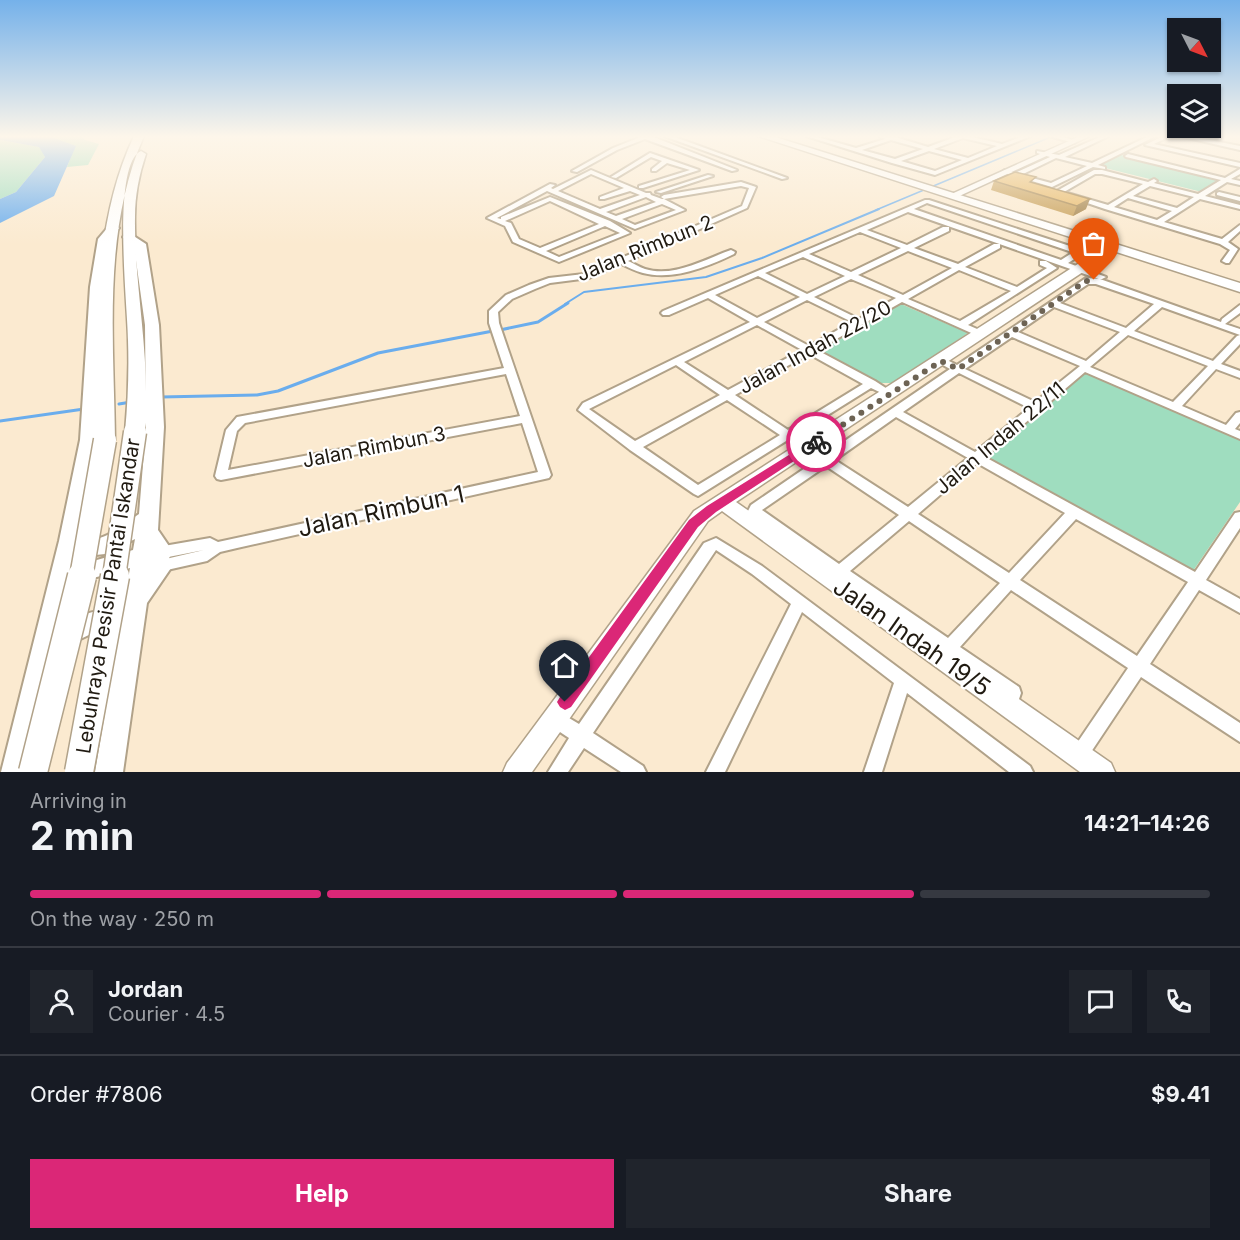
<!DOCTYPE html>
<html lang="en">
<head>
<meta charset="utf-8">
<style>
  :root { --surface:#171b24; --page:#20242c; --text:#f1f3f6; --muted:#9ea1a6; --line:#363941; --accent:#db2777 }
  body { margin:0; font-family:Inter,sans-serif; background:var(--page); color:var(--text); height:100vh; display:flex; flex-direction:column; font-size:22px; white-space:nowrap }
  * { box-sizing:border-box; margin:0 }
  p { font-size:20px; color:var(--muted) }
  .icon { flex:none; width:33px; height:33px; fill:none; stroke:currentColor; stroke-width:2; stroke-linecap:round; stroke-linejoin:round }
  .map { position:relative; height:772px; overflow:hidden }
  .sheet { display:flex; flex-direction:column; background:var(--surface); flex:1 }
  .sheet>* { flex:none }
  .needle { width:39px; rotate:132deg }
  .controls { position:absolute; left:1167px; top:18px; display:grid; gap:12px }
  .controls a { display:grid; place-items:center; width:54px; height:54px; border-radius:0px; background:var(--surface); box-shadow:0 2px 4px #0004; font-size:30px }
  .pin { position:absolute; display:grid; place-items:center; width:51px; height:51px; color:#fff; margin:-62px -26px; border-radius:50% 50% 50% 0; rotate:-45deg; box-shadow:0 0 6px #0007 }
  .pin .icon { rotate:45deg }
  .courier { position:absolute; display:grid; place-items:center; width:60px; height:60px; margin:-30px; border:4px solid #db2777; border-radius:50%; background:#fff; color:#222; box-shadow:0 2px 8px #0007 }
  .headline em { font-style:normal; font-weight:700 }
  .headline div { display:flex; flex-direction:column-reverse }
  .headline { display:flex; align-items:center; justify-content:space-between; height:102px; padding:0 30px }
  h1 { font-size:39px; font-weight:700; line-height:45px }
  .bar { display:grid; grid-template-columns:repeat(4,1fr); gap:9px 6px; align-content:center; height:72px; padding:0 30px }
  .bar i { height:8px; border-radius:4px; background:var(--line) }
  .bar .selected { background:var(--accent) }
  .bar p { grid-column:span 4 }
  .line { display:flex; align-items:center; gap:15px; padding:0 30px; border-top:2px solid var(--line) }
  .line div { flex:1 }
  .round { display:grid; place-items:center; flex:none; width:63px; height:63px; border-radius:0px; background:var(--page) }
  .primary-button { display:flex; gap:12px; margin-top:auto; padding:12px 30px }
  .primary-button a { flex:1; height:69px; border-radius:0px; background:var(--accent); color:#fff; font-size:24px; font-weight:700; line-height:69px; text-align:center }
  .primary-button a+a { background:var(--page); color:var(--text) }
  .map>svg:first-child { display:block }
</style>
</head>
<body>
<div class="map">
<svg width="1240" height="772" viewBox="0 0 1240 772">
  <rect width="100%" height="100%" fill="#fbead0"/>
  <path fill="#9fddbf" d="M 49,136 L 81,136 L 85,140 L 99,144 L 88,165 L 67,167 L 75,146 Z
    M 0,140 L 40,147 L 45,157 L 16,192 L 0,199 Z
    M 1117,154 L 1226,180 L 1206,193 L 1093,165 Z
    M 901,304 L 968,333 L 894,383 L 881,383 L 824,353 L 827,344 Z
    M 1084,371 L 1240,438 L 1240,502 L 1193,571 L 986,457 Z"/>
  <path fill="#6aaded" d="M 0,136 L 49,136 L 76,146 L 54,196 L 0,223 L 0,199 L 16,192 L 45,157 L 39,147 L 0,140 Z"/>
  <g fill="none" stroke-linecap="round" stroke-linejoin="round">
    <path stroke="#6aaded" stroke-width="1.5" d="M 876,210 L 1053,136"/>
    <path stroke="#6aaded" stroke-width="2" d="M 565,304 L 584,292 L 706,277 L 762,258 L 879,209"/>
    <path stroke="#6aaded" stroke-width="3" d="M 500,330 L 538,322 L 568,303
      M 161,397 L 257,395 L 278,391 L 378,353 L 493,331
      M 119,404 L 131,402
      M 0,421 L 84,409"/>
    <g stroke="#b1a289" stroke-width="4">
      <path id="street" d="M 643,136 L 651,136 L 737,170 L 732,171 L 645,139 L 617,150 L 577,172 L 572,171 L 613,148 Z
        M 664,136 L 672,136 L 787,178 L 782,179 Z
        M 806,136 L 814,136 L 856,148 L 885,139 L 879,136 L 892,136 L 928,147 L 958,136 L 968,136 L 1002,144 L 1023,136 L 1031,136 L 935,175 L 892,163 ZM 963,138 L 997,146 L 968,158 L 934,149 ZM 891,140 L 923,149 L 895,159 L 862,150 ZM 929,151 L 962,160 L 935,171 L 901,161 Z
        M 1049,136 L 1059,136 L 1077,141 L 1074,143 Z
        M 1102,136 L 1109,136 L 1065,157 L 1092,163 L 1149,136 L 1156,136 L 1098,165 L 1105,167 L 1105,169 L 1093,167 L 1052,187 L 1002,172 L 1005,170 L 1015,173 L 1050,157 L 1037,153 L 1037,151 L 1059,155 ZM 1056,158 L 1087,166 L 1051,183 L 1021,175 Z
        M 1163,136 L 1170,136 L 1154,144 L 1240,163 L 1240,167 L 1145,145 Z
        M 1179,136 L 1189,136 L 1240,146 L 1240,150 Z
        M 650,153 L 699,170 L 643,188 L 639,188 L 639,186 L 690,170 L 667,163 L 656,171 L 652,171 L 652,169 L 662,161 L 651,157 L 616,178 L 611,177 Z
        M 1128,154 L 1225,178 L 1240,169 L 1240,174 L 1231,179 L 1240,181 L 1240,185 L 1227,182 L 1205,196 L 1240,205 L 1240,209 L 1200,199 L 1164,222 L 1222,239 L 1240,225 L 1240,231 L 1228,242 L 1238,249 L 1229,263 L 1226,263 L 1222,261 L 1230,250 L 1220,244 L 1105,209 L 1055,192 L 1094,170 L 1102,170 L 1148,182 L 1154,179 L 1157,181 L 1154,183 L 1198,194 L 1221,180 L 1126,157 L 1125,156 ZM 1095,174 L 1102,174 L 1143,184 L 1108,205 L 1064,192 ZM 1150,186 L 1194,197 L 1177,208 L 1133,196 ZM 1128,198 L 1172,211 L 1157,220 L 1114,207 Z
        M 591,170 L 646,193 L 650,193 L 651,195 L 662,199 L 664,199 L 661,197 L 664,195 L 741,182 L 756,187 L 747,208 L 628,261 C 633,263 639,267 645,269 C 674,278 705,259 731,250 L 735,252 L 734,254 C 707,267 673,281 643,273 C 635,271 628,267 621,264 L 589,278 L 550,283 L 535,289 L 512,299 L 498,312 L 499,323 L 551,475 L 549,478 L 237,548 L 220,552 L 207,561 L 158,572 L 153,570 L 151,566 L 153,562 L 204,550 L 158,559 L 153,557 L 151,553 L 153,549 L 158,547 L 210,538 L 218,542 L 538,472 L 522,423 L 221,480 L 217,479 L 215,476 L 226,430 L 237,417 L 504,368 L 489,323 L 489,311 L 506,295 L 529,285 L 549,278 L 584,274 L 742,206 L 749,188 L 741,186 L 664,199 L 685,210 L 635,229 L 547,191 L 497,218 L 501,219 L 501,217 L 550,197 L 610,221 L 630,233 L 559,262 L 513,242 L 505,226 L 487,218 L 550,184 L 555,185 L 551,188 L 553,189 ZM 591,174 L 624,188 L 600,197 L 600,199 L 604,199 L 630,191 L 640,195 L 600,209 L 558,191 ZM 646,197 L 656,202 L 616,216 L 606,212 ZM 550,201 L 599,224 L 540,248 L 519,239 L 511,223 L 505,221 ZM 662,204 L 676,210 L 635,225 L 622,219 ZM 605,226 L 620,233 L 559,257 L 546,251 ZM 506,374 L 520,416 L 228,470 L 237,431 L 245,423 Z
        M 708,175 L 713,176 L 661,193 L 656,192 Z
        M 1219,192 L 1240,197 L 1240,201 L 1217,195 L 1217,193 Z
        M 925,200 L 929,200 L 1079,249 L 1079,256 L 1068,263 L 1106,277 L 1102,279 L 1099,279 L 908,212 L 867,230 L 907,245 L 943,227 L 949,227 L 949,231 L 914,248 L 958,264 L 994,244 L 1000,244 L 1000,248 L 965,267 L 1017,287 L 1047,268 L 1040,265 L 1040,261 L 1046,261 L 1057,268 L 968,325 L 984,332 L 986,334 L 984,336 L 978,336 L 902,302 L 817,350 L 875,381 L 895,394 L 890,397 L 871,388 L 698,496 L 694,494 L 630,450 L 578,410 L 583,403 L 750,322 L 708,298 L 669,315 L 663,315 L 661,313 L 663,311 ZM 927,203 L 1072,252 L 1072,253 L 1061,260 L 914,209 ZM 860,232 L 901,248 L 851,272 L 809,254 ZM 908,251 L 952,268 L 903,295 L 858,275 ZM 803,257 L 845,276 L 807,294 L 765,273 ZM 959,270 L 1011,291 L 960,321 L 908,299 ZM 758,276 L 800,297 L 757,318 L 715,295 ZM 851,279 L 896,298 L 859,319 L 814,297 ZM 807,300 L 852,322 L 809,346 L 764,322 ZM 757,325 L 802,350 L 728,390 L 684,362 ZM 809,354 L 863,384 L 788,430 L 735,395 ZM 676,365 L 720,395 L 635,441 L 589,409 ZM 727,400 L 780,435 L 698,485 L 643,447 Z
        M 1086,278 L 1100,279 L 1221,322 L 1222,319 L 1240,305 L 1240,313 L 1225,324 L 1240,329 L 1240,335 L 1162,307 L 1134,331 L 1213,361 L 1237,336 L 1240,335 L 1240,344 L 1221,364 L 1240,371 L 1240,378 L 1216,369 L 1182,406 L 1226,425 L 1236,413 L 1240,412 L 1240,423 L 1235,429 L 1240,431 L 1240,439 L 1085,372 L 985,457 L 1195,572 L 1235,513 L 1240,512 L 1240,528 L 1206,580 L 1240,599 L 1240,613 L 1199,590 L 1150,664 L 1240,723 L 1240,742 L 1141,677 L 1085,761 L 1079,764 L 1073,761 L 1070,755 L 1073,749 L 1128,668 L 1011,590 L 960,647 L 1019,687 L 1021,693 L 1019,699 L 1013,701 L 1007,699 L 755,520 L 748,511 L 751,505 L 950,369 L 936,361 L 937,359 L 945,359 L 957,365 ZM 1088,284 L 1096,284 L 1154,304 L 1126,328 L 1060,303 ZM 1054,307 L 1120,332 L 1086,361 L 1018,332 ZM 1128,335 L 1208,366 L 1173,402 L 1090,367 ZM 1012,337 L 1080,366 L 1035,402 L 965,369 ZM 959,373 L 1029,408 L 975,452 L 903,412 ZM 896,417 L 968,458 L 908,507 L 835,460 ZM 977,463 L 1065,513 L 1009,573 L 918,514 ZM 826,466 L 899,515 L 839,564 L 762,510 ZM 1076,519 L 1188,582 L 1137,656 L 1020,580 ZM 909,521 L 1000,583 L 948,638 L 850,571 Z
        M 716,538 L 762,566 L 1030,766 L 1033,772 L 1009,772 L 907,693 L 882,772 L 864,772 L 894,683 L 802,612 L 725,772 L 706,772 L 791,604 L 752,574 L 716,550 L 593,733 L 643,766 L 646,772 L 621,772 L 584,748 L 568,772 L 548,772 L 569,738 L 548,724 L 545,718 L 548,712 L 554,709 L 579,724 L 704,543 Z"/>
    </g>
    <g stroke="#b1a289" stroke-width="3">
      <path id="secondary" d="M 1080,136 L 1090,136 L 955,198 L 947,196 Z
        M 1109,244 L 1114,247 L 1098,262 L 736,502 L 1111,763 L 1115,772 L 1080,772 L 722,511 L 708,521 L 532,772 L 503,772 L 507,763 L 694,511 Z"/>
    </g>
    <g stroke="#b1a289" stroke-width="4">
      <path id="primary" d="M 113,225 L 119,228 L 110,239 L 104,287 L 98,440 L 81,540 C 103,543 122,526 139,514 L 146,427 L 145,325 L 134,246 L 123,237 L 129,233 L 146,244 L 159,325 L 164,427 L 158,530 L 173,552 L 169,558 L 173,565 L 147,603 L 123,772 L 95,772 L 119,631 L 95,632 L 66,646 L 58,643 L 29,772 L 1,772 L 59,541 L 80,440 L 90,287 L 98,239 L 109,226 ZM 135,539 L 133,550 L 75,566 L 77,557 L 105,554 ZM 130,568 L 122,614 C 100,606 82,614 62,625 L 71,584 Z"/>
    </g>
    <g stroke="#b1a289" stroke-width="3">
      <path id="highway" d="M 134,136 L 144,136 C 102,231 114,339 115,440 L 112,445 L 98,445 L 95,440 C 98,338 90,230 134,136 Z
        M 758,136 L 772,136 L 1240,283 L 1240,292 Z
        M 141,151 L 146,154 C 139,175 135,195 135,217 C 134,278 147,339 146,401 C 146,412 148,427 142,437 L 128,437 L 125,432 C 128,401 129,371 128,340 C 128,309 111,164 141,151 Z"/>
    </g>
    <use href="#street" fill="#fff" fill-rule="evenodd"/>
    <use href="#secondary" fill="#fff" fill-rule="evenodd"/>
    <use href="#primary" fill="#fff" fill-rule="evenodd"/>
    <use href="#highway" fill="#fff" fill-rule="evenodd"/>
    <g stroke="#b1a289" stroke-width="25" stroke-linecap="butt">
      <path id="highway-bridge-far1" d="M 81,577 L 105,440
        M 114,577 L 135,432"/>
    </g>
    <g stroke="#b1a289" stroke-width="31" stroke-linecap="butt">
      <path id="highway-bridge" d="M 33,772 L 82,576
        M 79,772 L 115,576"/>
    </g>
    <use href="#highway-bridge-far1" stroke="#fff" stroke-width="22"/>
    <use href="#highway-bridge" stroke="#fff" stroke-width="28"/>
  </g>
  <path fill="#c69d54" d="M 994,181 L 1034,183 L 1086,209 L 1073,216 L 991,190 Z"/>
  <path fill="#a17f45" d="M 1090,199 L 1086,209 L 1073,216 L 1077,206 Z"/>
  <path fill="#e6b662" stroke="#a17f45" stroke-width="1.5" d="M 1015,172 L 1036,177 L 1030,182 L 1090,199 L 1077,206 L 994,181 Z"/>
  <linearGradient id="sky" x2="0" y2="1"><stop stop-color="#75b1ea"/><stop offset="0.56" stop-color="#fdf6ea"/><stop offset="1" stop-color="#fdf6ea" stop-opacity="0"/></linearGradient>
  <rect width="1240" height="244" fill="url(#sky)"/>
  <path fill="#db2777" d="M 816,438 L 821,442 L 820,444 L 716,512 L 698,527 L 571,707 L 565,710 L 560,707 L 557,702 L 560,697 L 689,520 L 707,506 Z"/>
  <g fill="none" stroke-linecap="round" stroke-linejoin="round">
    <path stroke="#6d6354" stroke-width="6" stroke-dasharray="0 10.8" d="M 816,442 L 941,361 L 958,369 L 1086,281 L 1094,280"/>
  </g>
  <g text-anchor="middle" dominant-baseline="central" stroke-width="4.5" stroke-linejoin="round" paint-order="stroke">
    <g font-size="20" fill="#201a11" stroke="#fff">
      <text transform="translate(645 248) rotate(-22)">Jalan Rimbun 2</text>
      <text transform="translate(815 347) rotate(-29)">Jalan Indah 22/20</text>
      <text transform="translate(1000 438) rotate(-40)">Jalan Indah 22/11</text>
      <text transform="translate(374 447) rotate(-11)">Jalan Rimbun 3</text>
      <text transform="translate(108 596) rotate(-81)">Lebuhraya Pesisir Pantai Iskandar</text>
    </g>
    <g font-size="24" fill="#201a11" stroke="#fff">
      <text transform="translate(381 511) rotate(-12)">Jalan Rimbun 1</text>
      <text transform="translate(912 637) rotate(35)">Jalan Indah 19/5</text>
    </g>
  </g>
</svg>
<div class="controls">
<a><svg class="needle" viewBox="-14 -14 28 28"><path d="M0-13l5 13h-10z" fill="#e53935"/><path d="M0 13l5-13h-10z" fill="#9ea1a6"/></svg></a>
<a><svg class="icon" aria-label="layers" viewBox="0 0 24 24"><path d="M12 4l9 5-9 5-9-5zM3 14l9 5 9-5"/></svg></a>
</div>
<div class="pin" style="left:1094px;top:280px;background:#ea580c"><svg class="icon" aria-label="bag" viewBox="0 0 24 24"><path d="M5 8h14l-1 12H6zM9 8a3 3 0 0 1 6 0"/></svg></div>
<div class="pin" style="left:565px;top:702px;background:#1f2937"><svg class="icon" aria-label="home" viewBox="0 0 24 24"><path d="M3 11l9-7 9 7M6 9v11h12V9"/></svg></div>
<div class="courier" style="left:816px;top:442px"><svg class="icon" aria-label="bike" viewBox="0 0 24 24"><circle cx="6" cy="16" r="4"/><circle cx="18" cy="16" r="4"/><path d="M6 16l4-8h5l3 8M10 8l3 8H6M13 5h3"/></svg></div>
</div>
<section class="sheet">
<div class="headline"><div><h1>2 min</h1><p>Arriving in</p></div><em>14:21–14:26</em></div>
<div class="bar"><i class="selected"></i><i class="selected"></i><i class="selected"></i><i></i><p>On the way · 250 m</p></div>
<div class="line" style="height:108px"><a class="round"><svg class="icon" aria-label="person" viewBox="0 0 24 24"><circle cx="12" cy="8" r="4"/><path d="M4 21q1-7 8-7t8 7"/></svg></a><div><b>Jordan</b><p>Courier · 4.5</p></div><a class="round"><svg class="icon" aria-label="chat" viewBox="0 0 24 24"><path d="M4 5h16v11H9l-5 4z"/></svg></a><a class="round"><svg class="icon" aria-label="phone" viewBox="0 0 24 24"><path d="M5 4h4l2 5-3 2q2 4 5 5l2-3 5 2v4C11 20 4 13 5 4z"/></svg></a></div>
<div class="line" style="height:78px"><div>Order #7806</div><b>$9.41</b></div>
<div class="primary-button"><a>Help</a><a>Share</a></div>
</section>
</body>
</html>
